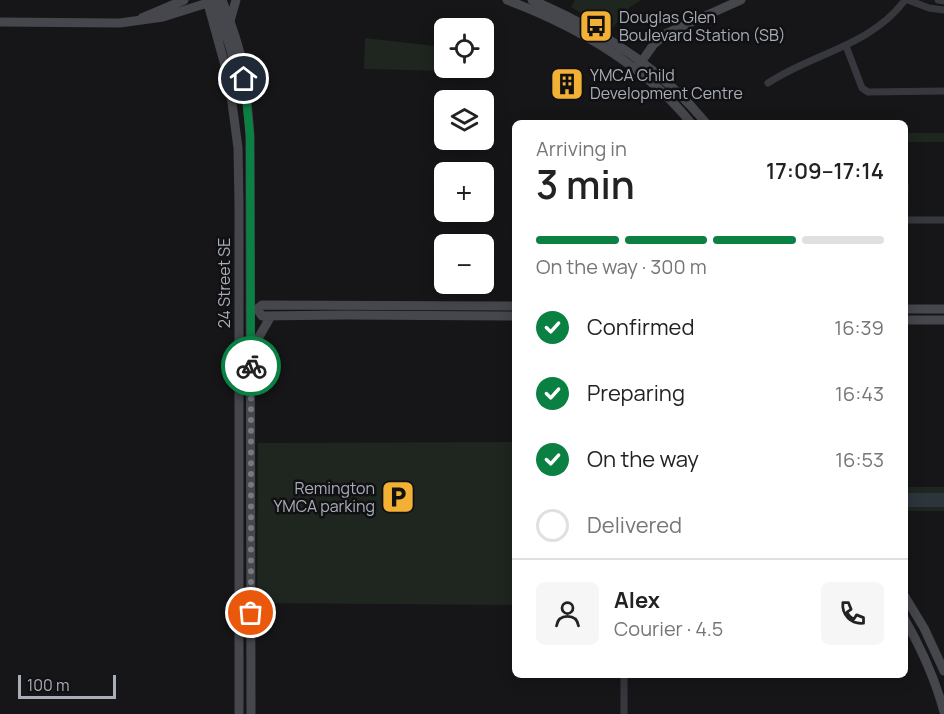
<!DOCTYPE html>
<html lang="en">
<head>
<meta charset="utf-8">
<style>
  :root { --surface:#fff; --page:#f6f6f6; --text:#222; --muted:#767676; --line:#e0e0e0; --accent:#0b8043 }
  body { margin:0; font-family:Manrope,sans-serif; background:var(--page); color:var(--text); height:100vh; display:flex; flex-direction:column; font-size:22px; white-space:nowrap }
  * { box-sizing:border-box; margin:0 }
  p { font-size:20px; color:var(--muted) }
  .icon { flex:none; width:33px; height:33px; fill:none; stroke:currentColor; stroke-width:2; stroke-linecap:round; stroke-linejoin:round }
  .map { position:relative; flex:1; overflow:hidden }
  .side { position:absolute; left:512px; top:120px; width:396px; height:558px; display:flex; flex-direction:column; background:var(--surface); border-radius:9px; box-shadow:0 3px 15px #0003 }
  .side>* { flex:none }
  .controls { position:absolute; left:434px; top:18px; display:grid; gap:12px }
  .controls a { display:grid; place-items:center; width:60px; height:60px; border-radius:9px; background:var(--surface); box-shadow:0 3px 15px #0003; font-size:30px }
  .scale { position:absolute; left:18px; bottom:15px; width:98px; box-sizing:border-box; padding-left:6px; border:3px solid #a8adb8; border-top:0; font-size:16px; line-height:21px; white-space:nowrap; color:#a8adb8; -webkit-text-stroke:4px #111113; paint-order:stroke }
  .pin { position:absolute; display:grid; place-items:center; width:51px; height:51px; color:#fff; margin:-26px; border:3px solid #fff; border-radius:50%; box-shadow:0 2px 6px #0007 }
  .courier { position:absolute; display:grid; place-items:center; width:60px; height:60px; margin:-30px; border:4px solid #0b8043; border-radius:50%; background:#fff; color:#222; box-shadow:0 2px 8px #0007 }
  .summary em { font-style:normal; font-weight:600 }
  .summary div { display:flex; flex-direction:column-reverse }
  .summary { display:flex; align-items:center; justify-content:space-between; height:102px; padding:0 24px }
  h1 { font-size:39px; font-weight:600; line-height:45px }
  .bar { display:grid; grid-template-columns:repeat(4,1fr); gap:9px 6px; align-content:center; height:72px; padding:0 24px }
  .bar i { height:8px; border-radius:4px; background:var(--line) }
  .bar .active { background:var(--accent) }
  .bar p { grid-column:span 4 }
  .line { display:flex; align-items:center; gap:15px; padding:0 24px; border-top:2px solid var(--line) }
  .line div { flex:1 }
  .round { display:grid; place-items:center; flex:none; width:63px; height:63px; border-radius:9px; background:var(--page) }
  ol { padding:0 24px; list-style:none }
  li { display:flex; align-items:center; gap:18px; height:66px }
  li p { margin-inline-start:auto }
  li .icon { padding:6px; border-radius:50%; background:var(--accent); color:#fff; stroke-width:4 }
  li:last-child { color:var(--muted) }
  li i { width:33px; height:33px; border:3px solid var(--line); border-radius:50% }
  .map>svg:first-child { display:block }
</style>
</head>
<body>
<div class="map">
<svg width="944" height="714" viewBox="0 0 944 714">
  <rect width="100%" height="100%" fill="#161618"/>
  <path fill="#1e261f" d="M 575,0 L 641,0 L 630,7 L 610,31 L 571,7 Z
    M 365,38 L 444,47 L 444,68 L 454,68 L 450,71 L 364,69 Z
    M 904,133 L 944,133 L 944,142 L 905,142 Z
    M 514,442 L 514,605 L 257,603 L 258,443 Z
    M 905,487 L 944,487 L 944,511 L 905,511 Z"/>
  <path fill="#2c353c" d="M 905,493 L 944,493 L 944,507 L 905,507 Z"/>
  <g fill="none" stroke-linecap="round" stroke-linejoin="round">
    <path stroke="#37383d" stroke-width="7" d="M 908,0 L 929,8 L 944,10
      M 938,0 L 944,1
      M 846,46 L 862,88 L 868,92 L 944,91
      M 768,83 C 813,53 871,46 905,0
      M 904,220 L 944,220
      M 904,243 L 905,185
      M 624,675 L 624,714"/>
    <path stroke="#45474d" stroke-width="9" d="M 207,0 L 229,80 L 238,148 L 239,205 L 239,714
      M 214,0 L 230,47 L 240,87
      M 222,0 C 229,19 237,38 241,58 C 246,84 248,110 250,136 L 251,714
      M 507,0 C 576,26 644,65 691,123
      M 532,0 C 598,28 660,67 706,123
      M 142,18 L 184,0
      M 230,21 L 236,0
      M 0,22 L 120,23 L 163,17 L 217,0
      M 639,65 L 654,44 L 667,33 L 741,0
      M 250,309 L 257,309 L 262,305 L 514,306
      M 257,309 L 262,316 L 344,315 L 514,316
      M 904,309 L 944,309
      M 904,320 L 944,320
      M 252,349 L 271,316
      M 904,595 L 924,628 L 944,671
      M 904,618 C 921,648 935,678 944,712"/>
  </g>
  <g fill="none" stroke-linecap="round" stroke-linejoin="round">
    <path stroke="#757880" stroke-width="6" stroke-dasharray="0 10.8" d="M 251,366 L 251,613"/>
    <path stroke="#0b8043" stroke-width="8" d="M 244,79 L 250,136 L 251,366"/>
  </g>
  <defs>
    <g id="bus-square" transform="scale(1.725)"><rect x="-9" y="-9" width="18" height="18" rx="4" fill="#f2b134" stroke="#111113"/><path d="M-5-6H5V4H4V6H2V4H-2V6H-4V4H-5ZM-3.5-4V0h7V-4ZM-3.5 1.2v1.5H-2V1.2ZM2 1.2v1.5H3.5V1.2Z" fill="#111"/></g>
    <g id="building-square" transform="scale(1.725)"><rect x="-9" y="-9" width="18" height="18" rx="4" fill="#f2b134" stroke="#111113"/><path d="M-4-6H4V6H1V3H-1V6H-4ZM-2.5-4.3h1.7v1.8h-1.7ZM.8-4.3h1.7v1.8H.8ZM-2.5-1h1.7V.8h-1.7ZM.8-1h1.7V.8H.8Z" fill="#111"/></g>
    <g id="parking-square" transform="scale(1.725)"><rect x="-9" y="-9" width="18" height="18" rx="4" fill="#f2b134" stroke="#111113"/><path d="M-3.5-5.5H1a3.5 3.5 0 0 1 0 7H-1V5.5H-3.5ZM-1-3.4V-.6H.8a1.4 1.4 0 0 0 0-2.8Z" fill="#111"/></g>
  </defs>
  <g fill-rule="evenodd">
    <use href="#bus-square" x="596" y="26"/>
    <use href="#building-square" x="567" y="84"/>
    <use href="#parking-square" x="398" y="497"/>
  </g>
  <g text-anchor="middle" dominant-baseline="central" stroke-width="5" stroke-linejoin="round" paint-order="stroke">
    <g font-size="16" fill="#a8adb8" stroke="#111113" text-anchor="start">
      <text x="619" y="17">Douglas Glen<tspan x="619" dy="18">Boulevard Station (SB)</tspan></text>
      <text x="590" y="75">YMCA Child<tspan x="590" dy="18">Development Centre</tspan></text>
      <text x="375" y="488" text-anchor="end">Remington<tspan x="375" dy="18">YMCA parking</tspan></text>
    </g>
    <g font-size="16" fill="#a8adb8" stroke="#111113">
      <text transform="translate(224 283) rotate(-90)">24 Street SE</text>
    </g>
  </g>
</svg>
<div class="controls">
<a><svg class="icon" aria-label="locate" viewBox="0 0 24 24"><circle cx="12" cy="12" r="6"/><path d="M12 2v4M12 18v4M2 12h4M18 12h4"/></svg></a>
<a><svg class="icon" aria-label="layers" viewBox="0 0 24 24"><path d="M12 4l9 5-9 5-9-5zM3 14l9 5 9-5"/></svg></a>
<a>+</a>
<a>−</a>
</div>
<div class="scale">100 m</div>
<div class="pin" style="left:251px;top:613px;background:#ea580c"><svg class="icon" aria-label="bag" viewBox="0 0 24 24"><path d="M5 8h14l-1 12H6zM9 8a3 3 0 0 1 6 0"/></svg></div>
<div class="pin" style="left:244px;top:79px;background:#1f2937"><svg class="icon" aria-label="home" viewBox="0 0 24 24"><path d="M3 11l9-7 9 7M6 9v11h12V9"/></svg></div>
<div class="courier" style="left:251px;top:366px"><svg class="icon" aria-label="bike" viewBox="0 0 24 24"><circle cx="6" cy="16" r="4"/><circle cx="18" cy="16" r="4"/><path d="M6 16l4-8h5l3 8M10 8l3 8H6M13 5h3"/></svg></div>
<section class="side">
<div class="summary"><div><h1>3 min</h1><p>Arriving in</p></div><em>17:09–17:14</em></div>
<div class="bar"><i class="active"></i><i class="active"></i><i class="active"></i><i></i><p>On the way · 300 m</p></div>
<ol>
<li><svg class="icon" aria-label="check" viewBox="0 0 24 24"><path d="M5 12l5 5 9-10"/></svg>Confirmed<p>16:39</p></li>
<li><svg class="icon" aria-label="check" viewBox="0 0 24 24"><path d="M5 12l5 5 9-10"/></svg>Preparing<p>16:43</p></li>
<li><svg class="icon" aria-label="check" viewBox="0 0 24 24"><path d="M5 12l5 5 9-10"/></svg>On the way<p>16:53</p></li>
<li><i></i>Delivered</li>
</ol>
<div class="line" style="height:108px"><a class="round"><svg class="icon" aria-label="person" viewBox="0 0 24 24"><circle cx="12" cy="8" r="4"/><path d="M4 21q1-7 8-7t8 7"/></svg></a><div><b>Alex</b><p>Courier · 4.5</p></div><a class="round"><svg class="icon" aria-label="phone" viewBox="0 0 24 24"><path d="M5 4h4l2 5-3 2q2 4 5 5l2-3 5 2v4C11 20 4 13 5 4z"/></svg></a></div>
</section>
</div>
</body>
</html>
